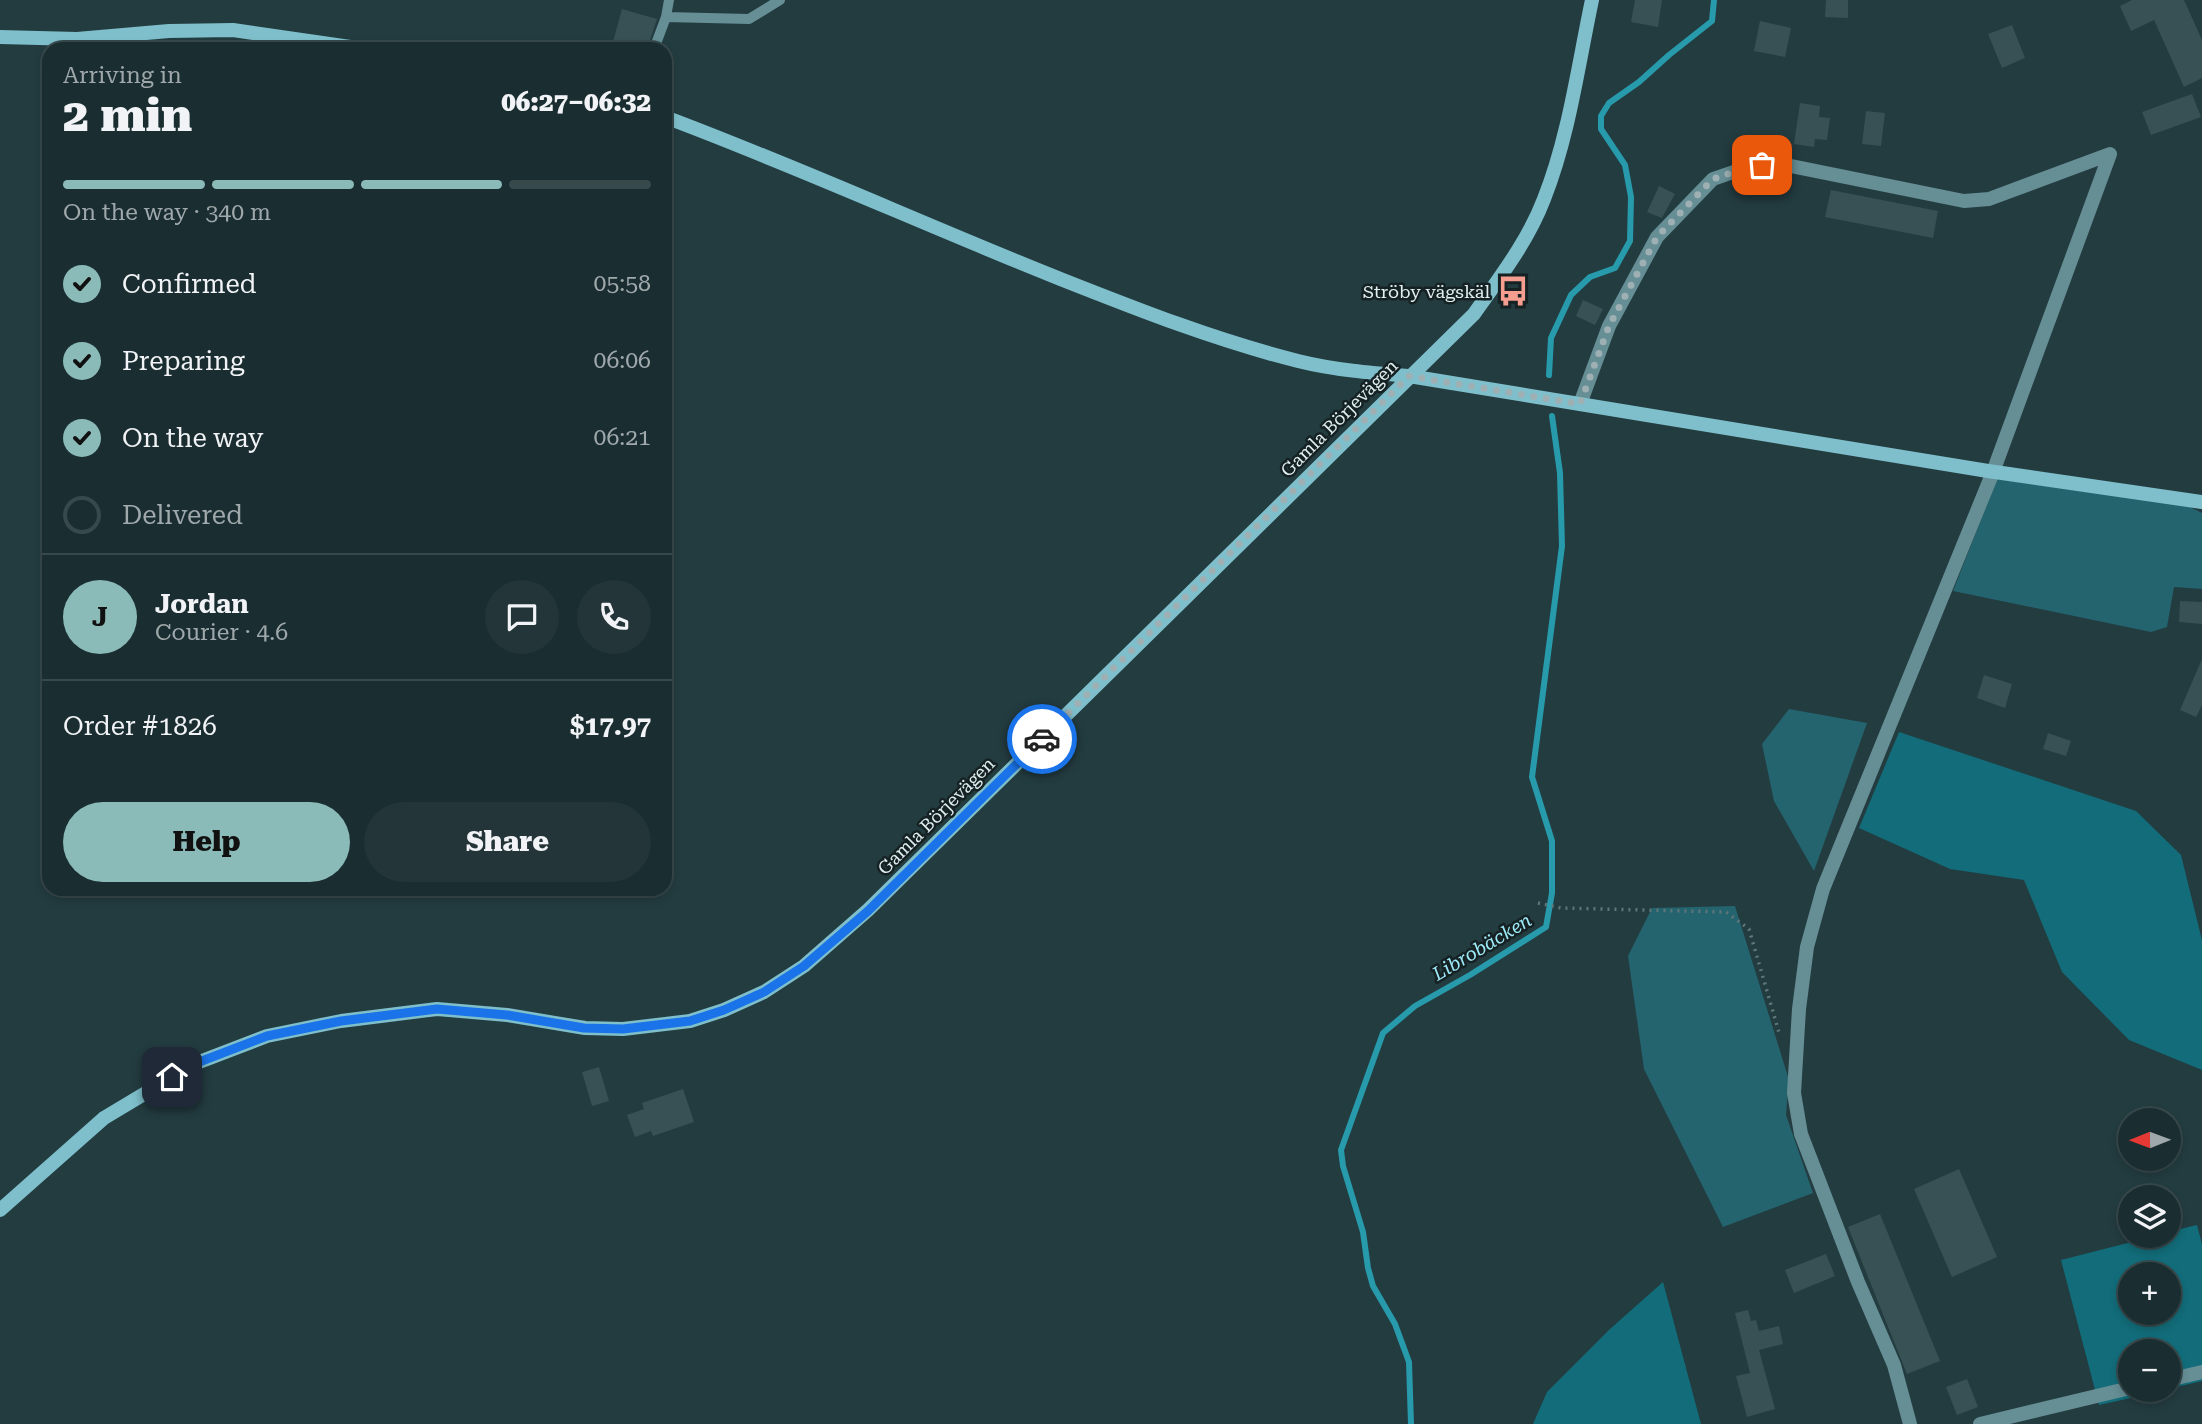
<!DOCTYPE html>
<html lang="en">
<head>
<meta charset="utf-8">
<style>
  :root { --surface:#1a2d30; --page:#233538; --text:#f1f3f6; --muted:#9fa8ab; --line:#38494c; --accent:#8bbbb9 }
  body { margin:0; font-family:"Roboto Serif",serif; background:var(--page); color:var(--text); height:100vh; display:flex; flex-direction:column; font-size:26px; white-space:nowrap }
  * { box-sizing:border-box; margin:0 }
  p { font-size:23px; color:var(--muted) }
  .icon { flex:none; width:38px; height:38px; fill:none; stroke:currentColor; stroke-width:2; stroke-linecap:round; stroke-linejoin:round }
  .map { position:relative; flex:1; overflow:hidden }
  .sheet { position:absolute; left:42px; top:42px; width:630px; height:854px; display:flex; flex-direction:column; background:var(--surface); border-radius:21px; box-shadow:0 4px 10px #0003,0 0 0 2px var(--line) }
  .sheet>* { flex:none }
  .needle { width:46px; rotate:269deg }
  .buttons { position:absolute; left:2118px; top:1108px; display:grid; gap:14px }
  .buttons a { display:grid; place-items:center; width:63px; height:63px; border-radius:50%; background:var(--surface); box-shadow:0 4px 10px #0003,0 0 0 2px var(--line); font-size:35px }
  .pin { position:absolute; display:grid; place-items:center; width:60px; height:60px; color:#fff; margin:-30px; border-radius:14px; box-shadow:0 4px 10px #0006 }
  .courier { position:absolute; display:grid; place-items:center; width:70px; height:70px; margin:-35px; border:5px solid #1a73e8; border-radius:50%; background:#fff; color:#222; box-shadow:0 2px 9px #0007 }
  .overview em { font-style:normal; font-weight:800 }
  .overview div { display:flex; flex-direction:column-reverse }
  .overview { display:flex; align-items:center; justify-content:space-between; height:119px; padding:0 21px }
  h1 { font-size:46px; font-weight:800; line-height:52px }
  .bar { display:grid; grid-template-columns:repeat(4,1fr); gap:10px 7px; align-content:center; height:84px; padding:0 21px }
  .bar i { height:9px; border-radius:5px; background:var(--line) }
  .bar .current { background:var(--accent) }
  .bar p { grid-column:span 4 }
  .line { display:flex; align-items:center; gap:18px; padding:0 21px; border-top:2px solid var(--line) }
  .line div { flex:1 }
  .round { display:grid; place-items:center; flex:none; width:74px; height:74px; border-radius:37px; background:var(--page) }
  ol { padding:0 21px; list-style:none }
  li { display:flex; align-items:center; gap:21px; height:77px }
  li p { margin-inline-start:auto }
  li .icon { padding:7px; border-radius:50%; background:var(--accent); color:#111; stroke-width:4 }
  li:last-child { color:var(--muted) }
  li i { width:38px; height:38px; border:4px solid var(--line); border-radius:50% }
  .button { display:flex; gap:14px; margin-top:auto; padding:14px 21px }
  .button a { flex:1; height:80px; border-radius:42px; background:var(--accent); color:#111; font-size:28px; font-weight:800; line-height:80px; text-align:center }
  .button a+a { background:var(--page); color:var(--text) }
  .map>svg:first-child { display:block }
</style>
</head>
<body>
<div class="map">
<svg width="2202" height="1424" viewBox="0 0 2202 1424">
  <rect width="100%" height="100%" fill="#233c40"/>
  <path fill="#24646f" d="M 1997,479 L 2186,505 L 2202,513 L 2202,589 L 2174,587 L 2167,627 L 2151,632 L 1953,591 Z
    M 1789,709 L 1867,723 L 1814,871 L 1774,801 L 1762,744 Z
    M 1735,906 L 1789,1080 L 1786,1115 L 1813,1193 L 1723,1227 L 1644,1069 L 1628,956 L 1652,908 Z"/>
  <path fill="#126c79" fill-rule="evenodd" d="M 1899,732 L 2136,811 L 2181,855 L 2202,940 L 2202,1070 L 2129,1040 L 2062,972 L 2024,880 L 1950,869 L 1859,828 Z
    M 2197,1225 L 2202,1244 L 2202,1381 L 2168,1389 L 2168,1351 L 2130,1351 L 2130,1390 L 2167,1390 L 2099,1405 L 2061,1260 L 2155,1236 L 2168,1236 L 2168,1232 ZM 2130,1274 L 2168,1274 L 2168,1312 L 2130,1312 Z
    M 1663,1282 L 1701,1424 L 1533,1424 L 1547,1392 L 1610,1329 Z"/>
  <g fill="none" stroke-linecap="round" stroke-linejoin="round">
    <path stroke="#279aab" stroke-width="6" d="M 1549,375 L 1551,338 L 1571,295 L 1590,277 L 1615,268 L 1630,241 L 1631,197 L 1625,165 L 1601,129 L 1601,116 L 1609,103 L 1639,82 L 1669,55 L 1712,21 L 1714,0
      M 1411,1424 L 1409,1362 L 1395,1324 L 1373,1286 L 1368,1268 L 1363,1232 L 1343,1166 L 1341,1150 L 1383,1033 L 1415,1006 L 1470,975 L 1546,927 L 1552,893 L 1552,841 L 1532,777 L 1562,546 L 1560,473 L 1552,416"/>
  </g>
  <path fill="#385155" d="M 1635,0 L 1662,0 L 1658,27 L 1631,22 Z
    M 1826,0 L 1848,0 L 1848,18 L 1825,17 Z
    M 2132,0 L 2184,0 L 2202,40 L 2202,78 L 2184,87 L 2154,20 L 2131,31 L 2120,6 Z
    M 622,9 L 657,19 L 647,49 L 611,49 Z
    M 1760,21 L 1791,28 L 1785,57 L 1754,51 Z
    M 2012,25 L 2025,58 L 2002,68 L 1988,34 Z
    M 2192,94 L 2201,117 L 2151,135 L 2142,112 Z
    M 1800,103 L 1820,106 L 1819,117 L 1830,118 L 1827,140 L 1815,139 L 1814,147 L 1794,144 Z
    M 1866,111 L 1885,113 L 1881,146 L 1862,144 Z
    M 1659,186 L 1675,194 L 1662,218 L 1647,212 Z
    M 1831,190 L 1938,211 L 1933,238 L 1825,217 Z
    M 1583,300 L 1603,309 L 1595,325 L 1576,316 Z
    M 2180,601 L 2202,602 L 2202,624 L 2179,622 Z
    M 2202,659 L 2202,705 L 2196,717 L 2180,710 Z
    M 1984,675 L 2012,684 L 2005,708 L 1977,698 Z
    M 2048,733 L 2071,741 L 2066,756 L 2043,749 Z
    M 599,1067 L 609,1101 L 592,1106 L 582,1072 Z
    M 683,1089 L 694,1122 L 653,1136 L 651,1131 L 635,1137 L 627,1115 L 644,1109 L 642,1103 Z
    M 1959,1169 L 1997,1257 L 1952,1277 L 1914,1189 Z
    M 1880,1214 L 1940,1361 L 1907,1374 L 1848,1227 Z
    M 1826,1254 L 1835,1276 L 1794,1293 L 1785,1270 Z
    M 1748,1310 L 1751,1321 L 1756,1320 L 1759,1331 L 1779,1326 L 1783,1344 L 1759,1350 L 1775,1409 L 1747,1417 L 1736,1376 L 1750,1373 L 1735,1313 Z
    M 1967,1379 L 1978,1407 L 1957,1415 L 1946,1387 Z"/>
  <g fill="none" stroke-linecap="round" stroke-linejoin="round">
    <path stroke="#61767a" stroke-width="3.5" stroke-dasharray="2 5" stroke-linecap="butt" d="M 1538,903 L 1561,908 L 1726,912 L 1749,929 L 1780,1036"/>
    <path stroke="#668e95" stroke-width="10" d="M 666,17 L 749,19 L 780,0
      M 654,49 L 666,17 L 669,0"/>
    <path stroke="#668e95" stroke-width="14" d="M 1580,404 L 1609,326 L 1657,237 L 1713,179 L 1748,167 L 1776,163 L 1964,201 L 1989,199 L 2110,154 L 1993,472 L 1823,889 L 1807,947 L 1799,1009 L 1794,1093 L 1801,1134 L 1858,1282 L 1894,1365 L 1910,1424
      M 2168,1380 L 2202,1372
      M 1980,1424 L 2130,1388"/>
    <path stroke="#7ebfcb" stroke-width="14" d="M 0,37 L 77,39 L 169,31 L 233,30 L 364,49
      M 665,117 C 796,166 923,224 1053,276 C 1134,308 1214,340 1298,361 C 1334,370 1372,373 1409,376 L 1988,471 L 2202,502
      M 0,1210 L 104,1118 L 194,1064 L 267,1036 L 341,1021 L 437,1009 L 507,1015 L 585,1028 L 623,1029 L 690,1021 L 724,1010 L 764,992 L 804,966 L 868,910 L 1474,314 C 1500,277 1528,241 1544,199 C 1569,136 1578,66 1592,0"/>
  </g>
  <g fill="none" stroke-linecap="round" stroke-linejoin="round">
    <path stroke="#9eb0b3" stroke-width="7" stroke-dasharray="0 12.6" d="M 1042,739 L 1409,376 L 1580,404 L 1609,326 L 1657,237 L 1713,179 L 1748,167 L 1762,165"/>
    <path stroke="#1a73e8" stroke-width="9" d="M 172,1077 L 194,1064 L 267,1036 L 341,1021 L 437,1009 L 507,1015 L 584,1028 L 623,1029 L 690,1021 L 724,1010 L 764,992 L 804,966 L 868,911 L 1042,739"/>
  </g>
  <defs>
    <g id="bus-bare" transform="scale(2.415)"><path d="M-5-6H5V4H4V6H2V4H-2V6H-4V4H-5ZM-3.5-4V0h7V-4ZM-3.5 1.2v1.5H-2V1.2ZM2 1.2v1.5H3.5V1.2Z" fill="#f59d8e" stroke="#162123" stroke-width="2.5" paint-order="stroke"/></g>
  </defs>
  <g fill-rule="evenodd">
    <use href="#bus-bare" x="1513" y="291"/>
  </g>
  <g text-anchor="middle" dominant-baseline="central" stroke-width="5" stroke-linejoin="round" paint-order="stroke">
    <g font-size="18" fill="#e0eff1" stroke="#162123" text-anchor="end">
      <text x="1490" y="291">Ströby vägskäl</text>
    </g>
    <g font-size="18" fill="#e0eff1" stroke="#162123">
      <text transform="translate(1339 418) rotate(-45)">Gamla Börjevägen</text>
      <text transform="translate(936 816) rotate(-45)">Gamla Börjevägen</text>
    </g>
    <g font-size="19" font-style="italic" fill="#9deaf8" stroke="#162123">
      <text transform="translate(1482 947) rotate(-31)">Librobäcken</text>
    </g>
  </g>
</svg>
<div class="buttons">
<a><svg class="needle" viewBox="-14 -14 28 28"><path d="M0-13l5 13h-10z" fill="#e53935"/><path d="M0 13l5-13h-10z" fill="#9fa8ab"/></svg></a>
<a><svg class="icon" aria-label="layers" viewBox="0 0 24 24"><path d="M12 4l9 5-9 5-9-5zM3 14l9 5 9-5"/></svg></a>
<a>+</a>
<a>−</a>
</div>
<div class="pin" style="left:1762px;top:165px;background:#ea580c"><svg class="icon" aria-label="bag" viewBox="0 0 24 24"><path d="M5 8h14l-1 12H6zM9 8a3 3 0 0 1 6 0"/></svg></div>
<div class="pin" style="left:172px;top:1077px;background:#1f2937"><svg class="icon" aria-label="home" viewBox="0 0 24 24"><path d="M3 11l9-7 9 7M6 9v11h12V9"/></svg></div>
<div class="courier" style="left:1042px;top:739px"><svg class="icon" aria-label="car" viewBox="0 0 24 24"><path d="M5 17H2v-5l4-1 3-4h7l3 4 3 1v5h-3M9 17h6M6 11h13"/><circle cx="7" cy="17" r="2"/><circle cx="17" cy="17" r="2"/></svg></div>
<section class="sheet">
<div class="overview"><div><h1>2 min</h1><p>Arriving in</p></div><em>06:27–06:32</em></div>
<div class="bar"><i class="current"></i><i class="current"></i><i class="current"></i><i></i><p>On the way · 340 m</p></div>
<ol>
<li><svg class="icon" aria-label="check" viewBox="0 0 24 24"><path d="M5 12l5 5 9-10"/></svg>Confirmed<p>05:58</p></li>
<li><svg class="icon" aria-label="check" viewBox="0 0 24 24"><path d="M5 12l5 5 9-10"/></svg>Preparing<p>06:06</p></li>
<li><svg class="icon" aria-label="check" viewBox="0 0 24 24"><path d="M5 12l5 5 9-10"/></svg>On the way<p>06:21</p></li>
<li><i></i>Delivered</li>
</ol>
<div class="line" style="height:126px"><b class="round" style="background:var(--accent);color:#111">J</b><div><b>Jordan</b><p>Courier · 4.6</p></div><a class="round"><svg class="icon" aria-label="chat" viewBox="0 0 24 24"><path d="M4 5h16v11H9l-5 4z"/></svg></a><a class="round"><svg class="icon" aria-label="phone" viewBox="0 0 24 24"><path d="M5 4h4l2 5-3 2q2 4 5 5l2-3 5 2v4C11 20 4 13 5 4z"/></svg></a></div>
<div class="line" style="height:91px"><div>Order #1826</div><b>$17.97</b></div>
<div class="button"><a>Help</a><a>Share</a></div>
</section>
</div>
</body>
</html>
